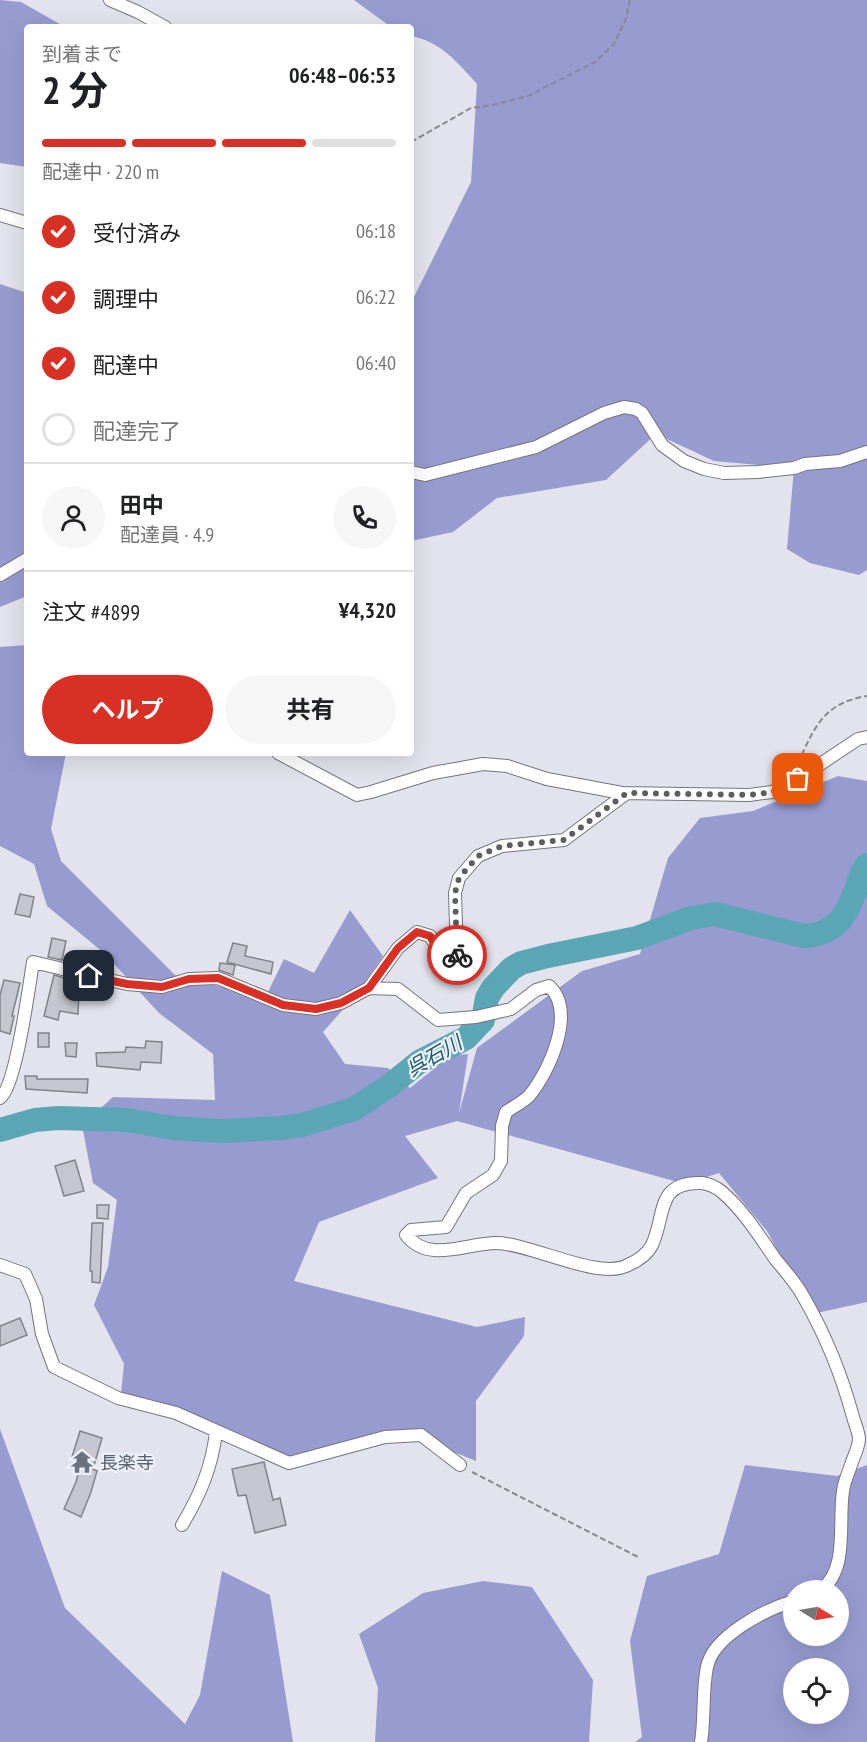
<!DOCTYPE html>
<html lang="ja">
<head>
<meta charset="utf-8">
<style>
  :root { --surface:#fff; --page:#f6f6f6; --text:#202124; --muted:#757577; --line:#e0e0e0; --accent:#d93025 }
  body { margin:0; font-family:"PT Sans Narrow","Noto Sans JP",sans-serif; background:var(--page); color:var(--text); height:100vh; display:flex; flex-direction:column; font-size:22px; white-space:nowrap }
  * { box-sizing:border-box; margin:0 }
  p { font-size:20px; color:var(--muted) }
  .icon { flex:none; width:33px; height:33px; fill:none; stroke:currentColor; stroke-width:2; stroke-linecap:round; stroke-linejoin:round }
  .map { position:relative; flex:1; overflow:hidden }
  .details { position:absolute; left:24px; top:24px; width:390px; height:732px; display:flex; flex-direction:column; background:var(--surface); border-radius:6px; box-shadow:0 6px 24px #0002 }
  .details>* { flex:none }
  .needle { width:39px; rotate:101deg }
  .buttons { position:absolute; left:783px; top:1580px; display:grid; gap:12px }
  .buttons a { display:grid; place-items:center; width:66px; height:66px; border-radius:50%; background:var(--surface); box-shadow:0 6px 24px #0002; font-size:30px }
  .pin { position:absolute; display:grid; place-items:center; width:51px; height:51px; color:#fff; margin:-26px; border-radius:12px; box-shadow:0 3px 9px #0006 }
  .courier { position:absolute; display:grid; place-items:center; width:60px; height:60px; margin:-30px; border:4px solid #d93025; border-radius:50%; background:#fff; color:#222; box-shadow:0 2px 8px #0007 }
  .overview em { font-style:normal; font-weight:700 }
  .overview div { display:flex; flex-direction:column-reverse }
  .overview { display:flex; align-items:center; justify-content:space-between; height:102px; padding:0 18px }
  h1 { font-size:39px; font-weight:700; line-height:45px }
  .bar { display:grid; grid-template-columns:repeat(4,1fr); gap:9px 6px; align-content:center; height:72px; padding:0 18px }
  .bar i { height:8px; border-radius:4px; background:var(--line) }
  .bar .active { background:var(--accent) }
  .bar p { grid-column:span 4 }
  .line { display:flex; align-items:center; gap:15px; padding:0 18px; border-top:2px solid var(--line) }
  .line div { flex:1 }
  .round { display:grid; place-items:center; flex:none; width:63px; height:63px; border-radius:32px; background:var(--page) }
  ol { padding:0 18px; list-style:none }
  li { display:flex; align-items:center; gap:18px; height:66px }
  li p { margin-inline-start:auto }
  li .icon { padding:6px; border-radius:50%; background:var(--accent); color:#fff; stroke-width:4 }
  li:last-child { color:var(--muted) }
  li i { width:33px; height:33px; border:3px solid var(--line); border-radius:50% }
  .button { display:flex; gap:12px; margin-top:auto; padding:12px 18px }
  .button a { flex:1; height:69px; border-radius:36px; background:var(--accent); color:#fff; font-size:24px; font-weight:700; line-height:69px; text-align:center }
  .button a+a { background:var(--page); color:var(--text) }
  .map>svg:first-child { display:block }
</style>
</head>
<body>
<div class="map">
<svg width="867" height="1742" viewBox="0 0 867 1742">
  <rect width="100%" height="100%" fill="#e2e3ec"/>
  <path fill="#979bd0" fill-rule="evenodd" d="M 0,0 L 21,2 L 65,27 L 27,27 L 27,167 L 0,163 Z
    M 354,0 L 867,0 L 867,570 L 859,575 L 810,563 L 787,549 L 794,468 L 714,461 L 656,434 L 606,480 L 497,498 L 453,532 L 411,541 L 411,303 L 471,182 L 477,84 C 458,63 440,41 411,36 L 411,27 L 391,27 Z
    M 0,284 L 27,293 L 27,596 L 0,607 Z
    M 27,645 L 27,753 L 66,753 L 51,829 L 61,861 L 175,975 L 265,998 L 284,959 L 314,973 L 350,910 L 383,956 L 356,995 L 323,1032 L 345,1064 L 388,1068 L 410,1088 L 450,1056 L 468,1054 L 459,1113 L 477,1048 L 582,971 L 640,954 L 668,858 L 700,818 L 753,811 L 838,776 L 867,781 L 867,1302 L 812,1314 L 767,1231 L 719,1173 L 685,1184 L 457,1121 L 405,1136 L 438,1178 L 319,1222 L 294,1281 L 477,1327 L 525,1317 L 524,1336 L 476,1401 L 476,1461 L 412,1435 L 289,1463 L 188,1419 L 120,1403 L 124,1364 L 94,1305 L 108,1267 L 117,1200 L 93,1183 L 82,1125 L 113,1097 L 215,1100 L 213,1054 L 159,1013 L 104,953 L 47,906 L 34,864 L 0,846 L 0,647 Z
    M 0,1429 L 65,1608 L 185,1724 L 200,1695 L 222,1571 L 270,1595 L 293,1742 L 0,1742 Z
    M 745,1465 L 837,1476 L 867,1465 L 867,1742 L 635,1742 L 642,1737 L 630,1641 L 647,1576 L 719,1554 ZM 794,1590 L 838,1590 L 838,1635 L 794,1635 ZM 794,1668 L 838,1668 L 838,1713 L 794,1713 Z
    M 483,1581 L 532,1587 L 593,1680 L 589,1742 L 375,1742 L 378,1688 L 359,1634 L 423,1593 Z"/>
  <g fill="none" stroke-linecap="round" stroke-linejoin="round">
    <path stroke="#5ba6b5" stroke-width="24" d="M 0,1130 L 35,1120 L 58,1118 L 127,1120 L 172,1128 L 222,1131 L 281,1128 L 302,1125 L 354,1109 L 389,1086 L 419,1062 L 466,1038 L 483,1020 L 487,998 L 493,988 L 511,969 L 521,963 L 548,956 L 637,938 L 691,918 L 715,914 L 804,936 C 837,934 847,915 857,887 C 860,879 861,871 867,865"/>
  </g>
  <path fill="#c5c6cf" stroke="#81828a" stroke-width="1.5" d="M 20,894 L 34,897 L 30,917 L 15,914 Z
    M 52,938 L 66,941 L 62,960 L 48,957 Z
    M 233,943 L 247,946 L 245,956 L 273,962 L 271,974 L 227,962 Z
    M 220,963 L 235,965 L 233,975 L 219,970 Z
    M 54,975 L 68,979 L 67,986 L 79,988 L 78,1014 L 60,1011 L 58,1020 L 44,1016 Z
    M 4,980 L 20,983 L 12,1016 L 14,1016 L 10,1034 L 0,1031 L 0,995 Z
    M 38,1033 L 49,1033 L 49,1047 L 38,1047 Z
    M 146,1041 L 162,1042 L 161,1063 L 141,1062 L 140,1070 L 97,1066 L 96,1053 L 125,1052 L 126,1047 L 145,1048 Z
    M 65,1043 L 77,1043 L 76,1057 L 66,1056 Z
    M 25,1076 L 37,1076 L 37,1079 L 88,1079 L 87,1093 L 26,1089 Z
    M 75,1160 L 84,1191 L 64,1196 L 55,1166 Z
    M 97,1205 L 109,1205 L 108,1219 L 97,1218 Z
    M 92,1223 L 103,1223 L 100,1283 L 92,1282 L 92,1271 L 90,1271 Z
    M 20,1318 L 27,1335 L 0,1346 L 0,1326 Z
    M 80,1431 L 102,1438 L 93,1469 L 97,1471 L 91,1492 L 81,1517 L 64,1509 L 76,1482 L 82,1460 L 72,1457 Z
    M 264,1462 L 273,1500 L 280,1498 L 286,1525 L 255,1533 L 246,1495 L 238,1496 L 232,1469 Z"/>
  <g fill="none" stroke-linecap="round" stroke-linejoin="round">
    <g stroke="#74757d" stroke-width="14">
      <path id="minor" d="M 110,0 L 138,12 L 165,27
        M 0,215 L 27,223
        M 411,472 L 425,475 L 536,447 L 604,413 L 624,407 L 636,409 L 642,413 L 662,445 L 684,461 L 704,469 L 724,473 L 758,472 L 794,468 L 805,464 L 840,461 L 867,452
        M 0,575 L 27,559
        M 278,753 L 357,795 L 371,792 L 433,773 L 483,764 L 507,766 L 547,779 L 622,793 L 749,795 L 772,792 L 798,779 L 858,739 L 867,737
        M 369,988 L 398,948 L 417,932 L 430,936 L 445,960 L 453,964 L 457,956 L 455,893 L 459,878 L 478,856 L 502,846 L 564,840 L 627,793
        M 0,1098 C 16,1087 29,986 33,962 L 127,984 L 162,987 L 189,979 L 218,978 L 283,1005 L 316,1009 L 341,1003 L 369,988 L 398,989 L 438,1020 L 476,1017 L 511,1009 L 536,990 L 549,986 C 577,1012 549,1072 529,1096 C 523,1102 513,1107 506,1112 L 502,1126 L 501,1161 L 493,1175 L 466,1193 L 446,1227 L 411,1230 L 406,1235 C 429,1264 466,1243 496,1243 C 530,1243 599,1281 628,1265 C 637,1261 647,1255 652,1245 C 666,1216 655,1181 702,1183 C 710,1184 716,1187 722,1192 C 744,1211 760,1237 776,1260 C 785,1271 796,1283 803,1296 C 825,1334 842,1376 853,1417 C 855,1424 859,1433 859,1439 C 859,1447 853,1458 851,1465 C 848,1474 844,1482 843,1491 C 838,1522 849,1569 821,1590
        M 0,1265 L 25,1274 L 36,1299 L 42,1334 L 54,1367 L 118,1398 L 176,1413 L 289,1463 L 385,1437 L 421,1435 L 460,1465
        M 182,1525 C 200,1495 212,1467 216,1432
        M 701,1742 C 705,1718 702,1691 707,1667 C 713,1636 766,1609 794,1601"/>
    </g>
    <path stroke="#87878d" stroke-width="2" stroke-dasharray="6 3" stroke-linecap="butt" d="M 411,142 L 471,108 L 493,105 L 528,96 L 595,62 L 614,44 L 626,19 L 630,0
      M 798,763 C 815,726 824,703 867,696
      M 472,1472 L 640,1558"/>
    <use href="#minor" stroke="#fff" stroke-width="12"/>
  </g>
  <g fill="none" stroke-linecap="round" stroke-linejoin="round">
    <path stroke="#5d5e63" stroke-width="6" stroke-dasharray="0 10.8" d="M 457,955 L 455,893 L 459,878 L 478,856 L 502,846 L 564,840 L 627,793 L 750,795 L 772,792 L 798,779"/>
    <path stroke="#d93025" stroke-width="8" d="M 89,976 L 127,984 L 162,987 L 189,979 L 218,978 L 283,1005 L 316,1009 L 341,1003 L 369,988 L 398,948 L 417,932 L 430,936 L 445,960 L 453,964 L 457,955"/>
  </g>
  <defs>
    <g id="temple-bare" transform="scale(1.8)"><path d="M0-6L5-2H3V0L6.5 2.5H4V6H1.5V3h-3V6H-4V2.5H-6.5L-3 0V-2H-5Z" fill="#6b7280" stroke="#eff1fa" stroke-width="2.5" paint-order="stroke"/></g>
  </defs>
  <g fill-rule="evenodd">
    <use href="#temple-bare" x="82" y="1462"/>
  </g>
  <g text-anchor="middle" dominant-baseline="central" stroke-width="4.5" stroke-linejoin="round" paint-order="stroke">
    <g font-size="18" fill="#5b616d" stroke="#eff1fa" text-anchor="start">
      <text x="100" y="1462">長楽寺</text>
    </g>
    <g font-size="20" font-style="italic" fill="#1c5b67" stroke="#eff1fa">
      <text transform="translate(434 1056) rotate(-30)">呉石川</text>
    </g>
  </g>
</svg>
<div class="buttons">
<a><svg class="needle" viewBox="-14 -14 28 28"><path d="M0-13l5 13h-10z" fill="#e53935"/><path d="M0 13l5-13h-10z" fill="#757577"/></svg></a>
<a><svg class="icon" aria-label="locate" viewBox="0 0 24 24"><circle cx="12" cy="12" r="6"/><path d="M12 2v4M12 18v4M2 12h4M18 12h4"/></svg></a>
</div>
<div class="pin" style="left:798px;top:779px;background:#ea580c"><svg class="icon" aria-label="bag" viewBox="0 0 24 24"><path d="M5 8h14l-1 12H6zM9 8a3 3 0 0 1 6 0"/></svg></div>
<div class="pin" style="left:89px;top:976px;background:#1f2937"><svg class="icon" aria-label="home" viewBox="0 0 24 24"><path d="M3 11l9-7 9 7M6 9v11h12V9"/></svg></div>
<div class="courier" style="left:457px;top:955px"><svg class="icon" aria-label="bike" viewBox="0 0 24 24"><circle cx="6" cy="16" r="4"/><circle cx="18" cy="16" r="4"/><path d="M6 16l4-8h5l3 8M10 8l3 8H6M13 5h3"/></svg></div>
<section class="details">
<div class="overview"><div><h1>2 分</h1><p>到着まで</p></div><em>06:48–06:53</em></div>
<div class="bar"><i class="active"></i><i class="active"></i><i class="active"></i><i></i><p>配達中 · 220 m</p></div>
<ol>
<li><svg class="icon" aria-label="check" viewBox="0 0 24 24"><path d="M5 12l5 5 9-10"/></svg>受付済み<p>06:18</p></li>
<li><svg class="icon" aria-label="check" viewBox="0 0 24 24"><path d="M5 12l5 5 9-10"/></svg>調理中<p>06:22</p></li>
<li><svg class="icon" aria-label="check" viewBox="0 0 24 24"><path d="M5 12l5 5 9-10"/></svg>配達中<p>06:40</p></li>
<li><i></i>配達完了</li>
</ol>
<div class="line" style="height:108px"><a class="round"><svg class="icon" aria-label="person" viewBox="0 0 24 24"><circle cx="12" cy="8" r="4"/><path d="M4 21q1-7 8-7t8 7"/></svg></a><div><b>田中</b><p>配達員 · 4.9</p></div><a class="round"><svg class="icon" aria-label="phone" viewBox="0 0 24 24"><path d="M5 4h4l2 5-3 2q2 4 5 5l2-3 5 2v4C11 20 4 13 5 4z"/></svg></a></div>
<div class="line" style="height:78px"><div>注文 #4899</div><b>¥4,320</b></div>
<div class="button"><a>ヘルプ</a><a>共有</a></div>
</section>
</div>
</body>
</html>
